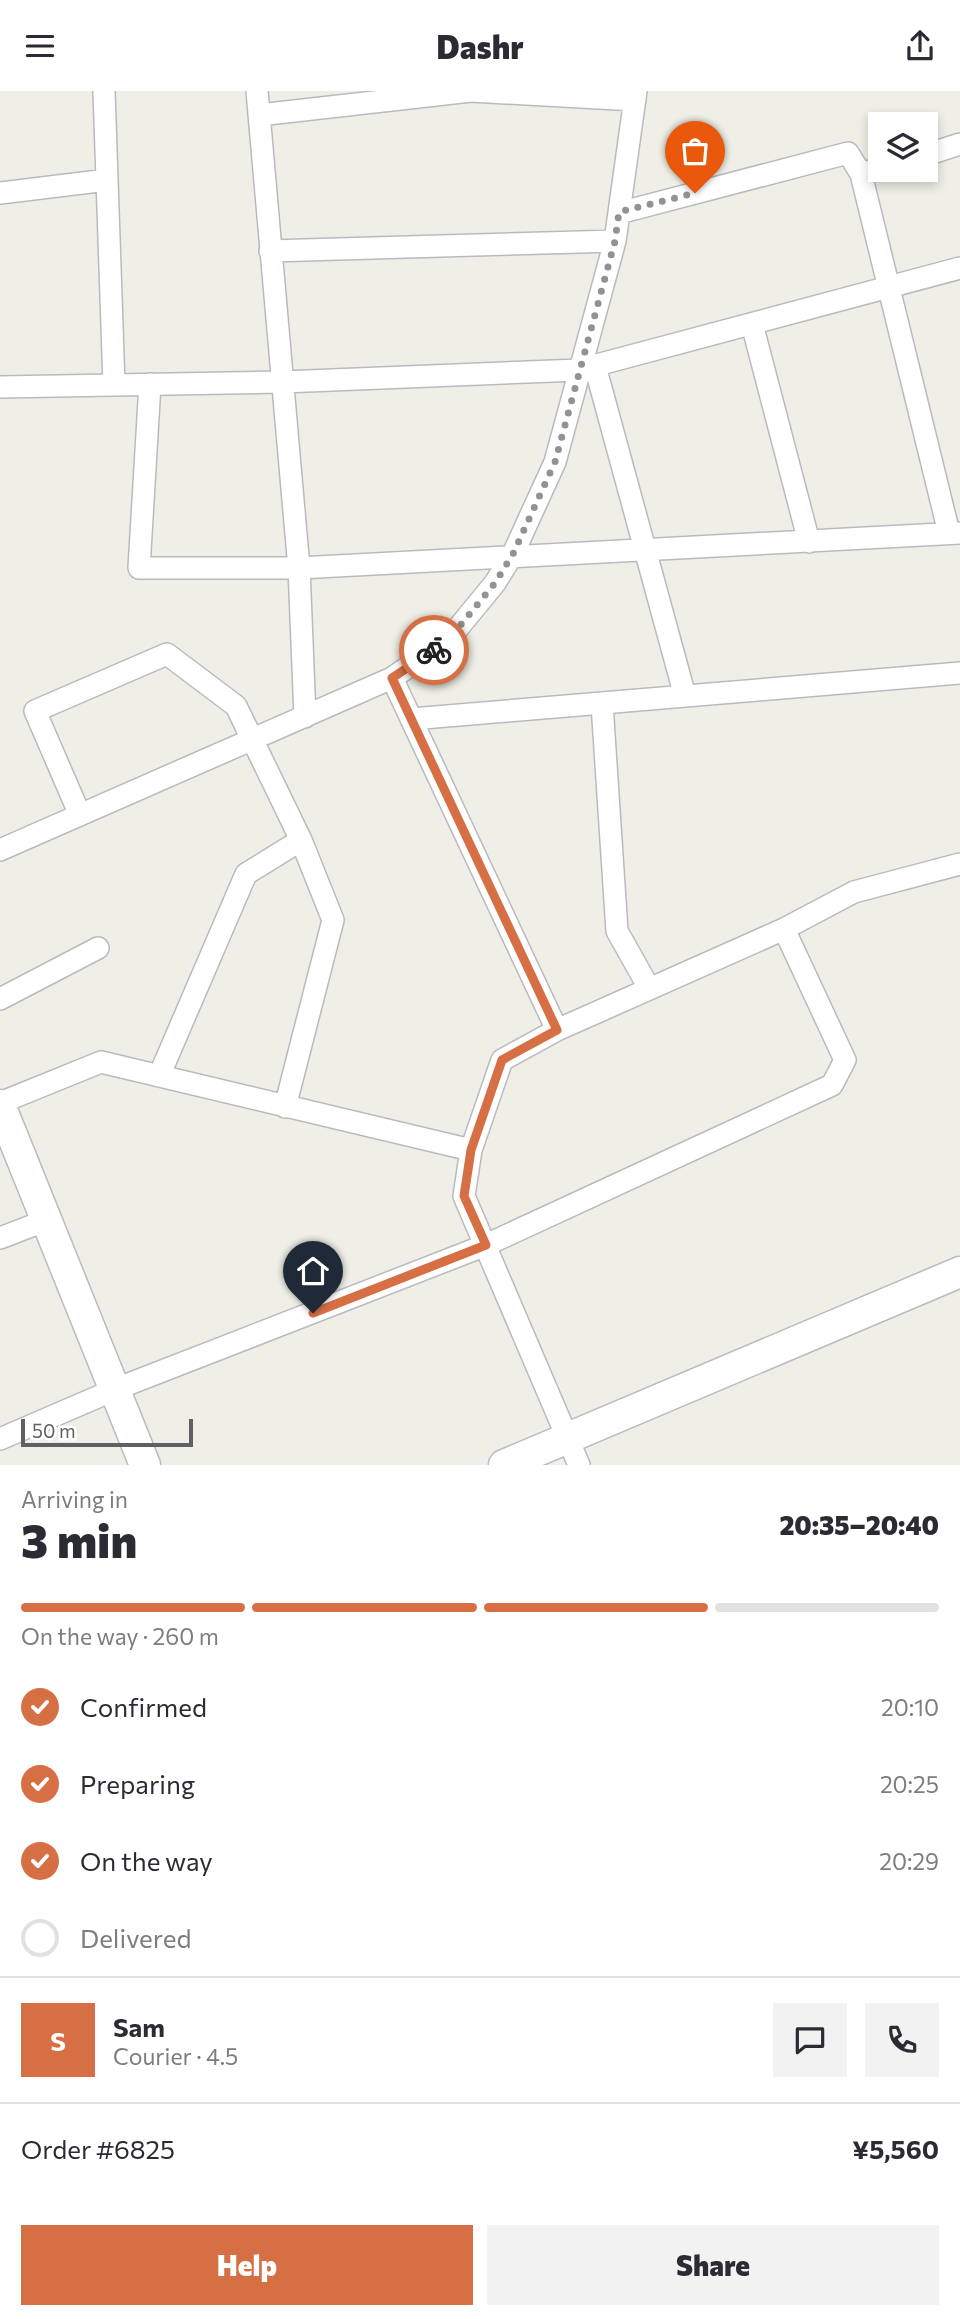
<!DOCTYPE html>
<html lang="en">
<head>
<meta charset="utf-8">
<style>
  :root { --surface:#fff; --page:#f2f2f3; --text:#2b2b33; --muted:#7c7c81; --line:#e1e1e2; --accent:#d76f45 }
  body { margin:0; font-family:Commissioner,sans-serif; background:var(--page); color:var(--text); height:100vh; display:flex; flex-direction:column; font-size:26px; white-space:nowrap }
  * { box-sizing:border-box; margin:0 }
  p { font-size:23px; color:var(--muted) }
  .icon { flex:none; width:38px; height:38px; fill:none; stroke:currentColor; stroke-width:2; stroke-linecap:round; stroke-linejoin:round }
  .map { position:relative; height:1374px; overflow:hidden }
  .details { display:flex; flex-direction:column; background:var(--surface); flex:1 }
  .details>* { flex:none }
  .fabs { position:absolute; left:868px; top:21px; display:grid; gap:14px }
  .fabs a { display:grid; place-items:center; width:70px; height:70px; border-radius:0px; background:var(--surface); box-shadow:0 4px 10px #0003; font-size:35px }
  .scale { position:absolute; left:21px; bottom:18px; width:172px; box-sizing:border-box; padding-left:7px; border:4px solid #5e6065; border-top:0; font-size:19px; line-height:24px; white-space:nowrap; color:#5e6065; -webkit-text-stroke:5px #fff; paint-order:stroke }
  .pin { position:absolute; display:grid; place-items:center; width:60px; height:60px; color:#fff; margin:-72px -30px; border-radius:50% 50% 50% 0; rotate:-45deg; box-shadow:0 0 7px #0007 }
  .pin .icon { rotate:45deg }
  .courier { position:absolute; display:grid; place-items:center; width:70px; height:70px; margin:-35px; border:5px solid #d76f45; border-radius:50%; background:#fff; color:#222; box-shadow:0 2px 9px #0007 }
  .head em { font-style:normal; font-weight:800 }
  .head div { display:flex; flex-direction:column-reverse }
  .head { display:flex; align-items:center; justify-content:space-between; height:119px; padding:0 21px }
  h1 { font-size:46px; font-weight:800; line-height:52px }
  .bar { display:grid; grid-template-columns:repeat(4,1fr); gap:10px 7px; align-content:center; height:84px; padding:0 21px }
  .bar i { height:9px; border-radius:5px; background:var(--line) }
  .bar .active { background:var(--accent) }
  .bar p { grid-column:span 4 }
  .line { display:flex; align-items:center; gap:18px; padding:0 21px; border-top:2px solid var(--line) }
  .line div { flex:1 }
  .round { display:grid; place-items:center; flex:none; width:74px; height:74px; border-radius:0px; background:var(--page) }
  ol { padding:0 21px; list-style:none }
  li { display:flex; align-items:center; gap:21px; height:77px }
  li p { margin-inline-start:auto }
  li .icon { padding:7px; border-radius:50%; background:var(--accent); color:#fff; stroke-width:4 }
  li:last-child { color:var(--muted) }
  li i { width:38px; height:38px; border:4px solid var(--line); border-radius:50% }
  .button { display:flex; gap:14px; margin-top:auto; padding:14px 21px }
  .button a { flex:1; height:80px; border-radius:0px; background:var(--accent); color:#fff; font-size:28px; font-weight:800; line-height:80px; text-align:center }
  .button a+a { background:var(--page); color:var(--text) }
  header { display:flex; justify-content:space-between; align-items:center; height:91px; padding:0 21px; background:var(--surface); font-size:32px; font-weight:800 }
  .map>svg:first-child { display:block }
</style>
</head>
<body>
<header><svg class="icon" aria-label="menu" viewBox="0 0 24 24"><path d="M4 6h16M4 12h16M4 18h16"/></svg>Dashr<svg class="icon" aria-label="share" viewBox="0 0 24 24"><path d="M12 15V3M7 8l5-5 5 5M5 13v7h14v-7"/></svg></header>
<div class="map">
<svg width="960" height="1374" viewBox="0 0 960 1374">
  <rect width="100%" height="100%" fill="#efefe7"/>
  <g fill="none" stroke-linecap="round" stroke-linejoin="round">
    <g stroke="#b9babf" stroke-width="24">
      <path id="street" d="M 104,0 L 114,294
        M 257,0 L 299,477 L 305,626
        M 259,24 L 471,0 L 635,9
        M 926,64 L 960,53
        M 880,77 L 861,83 L 949,442
        M 0,102 L 107,89
        M 619,122 L 848,62 L 861,83
        M 270,160 L 615,150
        M 752,233 L 809,451
        M 595,275 L 685,605
        M 150,293 L 139,477 L 299,477 L 960,442
        M 0,296 L 283,291 L 578,279 L 960,177
        M 392,587 L 557,939
        M 602,613 L 617,840 L 649,897
        M 411,628 L 960,582
        M 80,724 L 35,620 L 167,563 L 236,615 L 301,749 L 333,829 L 285,1016
        M 0,759 L 392,587 L 449,548 L 495,492 L 513,463 L 555,371 L 615,150 L 636,0
        M 0,908 L 98,857
        M 159,985 L 246,783 L 301,749
        M 0,1012 L 101,971 L 471,1059
        M 0,1147 L 47,1129
        M 0,1348 L 116,1298 L 486,1154 L 832,994 L 845,969 L 784,838
        M 579,1374 L 464,1105 L 471,1059 L 502,969 L 557,939 L 784,838 L 854,801 L 960,773"/>
    </g>
    <g stroke="#babbc1" stroke-width="33">
      <path id="secondary" d="M 0,1014 L 145,1374
        M 504,1374 L 960,1181"/>
    </g>
    <use href="#street" stroke="#fff" stroke-width="21"/>
    <use href="#secondary" stroke="#fff" stroke-width="30"/>
  </g>
  <g fill="none" stroke-linecap="round" stroke-linejoin="round">
    <path stroke="#919292" stroke-width="7" stroke-dasharray="0 12.6" d="M 434,559 L 449,548 L 495,492 L 513,463 L 555,371 L 615,150 L 619,121 L 695,102"/>
    <path stroke="#d76f45" stroke-width="9" d="M 313,1222 L 486,1154 L 464,1105 L 471,1059 L 502,969 L 557,939 L 392,587 L 434,559"/>
  </g>
</svg>
<div class="fabs">
<a><svg class="icon" aria-label="layers" viewBox="0 0 24 24"><path d="M12 4l9 5-9 5-9-5zM3 14l9 5 9-5"/></svg></a>
</div>
<div class="scale">50 m</div>
<div class="pin" style="left:695px;top:102px;background:#ea580c"><svg class="icon" aria-label="bag" viewBox="0 0 24 24"><path d="M5 8h14l-1 12H6zM9 8a3 3 0 0 1 6 0"/></svg></div>
<div class="pin" style="left:313px;top:1222px;background:#1f2937"><svg class="icon" aria-label="home" viewBox="0 0 24 24"><path d="M3 11l9-7 9 7M6 9v11h12V9"/></svg></div>
<div class="courier" style="left:434px;top:559px"><svg class="icon" aria-label="bike" viewBox="0 0 24 24"><circle cx="6" cy="16" r="4"/><circle cx="18" cy="16" r="4"/><path d="M6 16l4-8h5l3 8M10 8l3 8H6M13 5h3"/></svg></div>
</div>
<section class="details">
<div class="head"><div><h1>3 min</h1><p>Arriving in</p></div><em>20:35–20:40</em></div>
<div class="bar"><i class="active"></i><i class="active"></i><i class="active"></i><i></i><p>On the way · 260 m</p></div>
<ol>
<li><svg class="icon" aria-label="check" viewBox="0 0 24 24"><path d="M5 12l5 5 9-10"/></svg>Confirmed<p>20:10</p></li>
<li><svg class="icon" aria-label="check" viewBox="0 0 24 24"><path d="M5 12l5 5 9-10"/></svg>Preparing<p>20:25</p></li>
<li><svg class="icon" aria-label="check" viewBox="0 0 24 24"><path d="M5 12l5 5 9-10"/></svg>On the way<p>20:29</p></li>
<li><i></i>Delivered</li>
</ol>
<div class="line" style="height:126px"><b class="round" style="background:var(--accent);color:#fff">S</b><div><b>Sam</b><p>Courier · 4.5</p></div><a class="round"><svg class="icon" aria-label="chat" viewBox="0 0 24 24"><path d="M4 5h16v11H9l-5 4z"/></svg></a><a class="round"><svg class="icon" aria-label="phone" viewBox="0 0 24 24"><path d="M5 4h4l2 5-3 2q2 4 5 5l2-3 5 2v4C11 20 4 13 5 4z"/></svg></a></div>
<div class="line" style="height:91px"><div>Order #6825</div><b>¥5,560</b></div>
<div class="button"><a>Help</a><a>Share</a></div>
</section>
</body>
</html>
